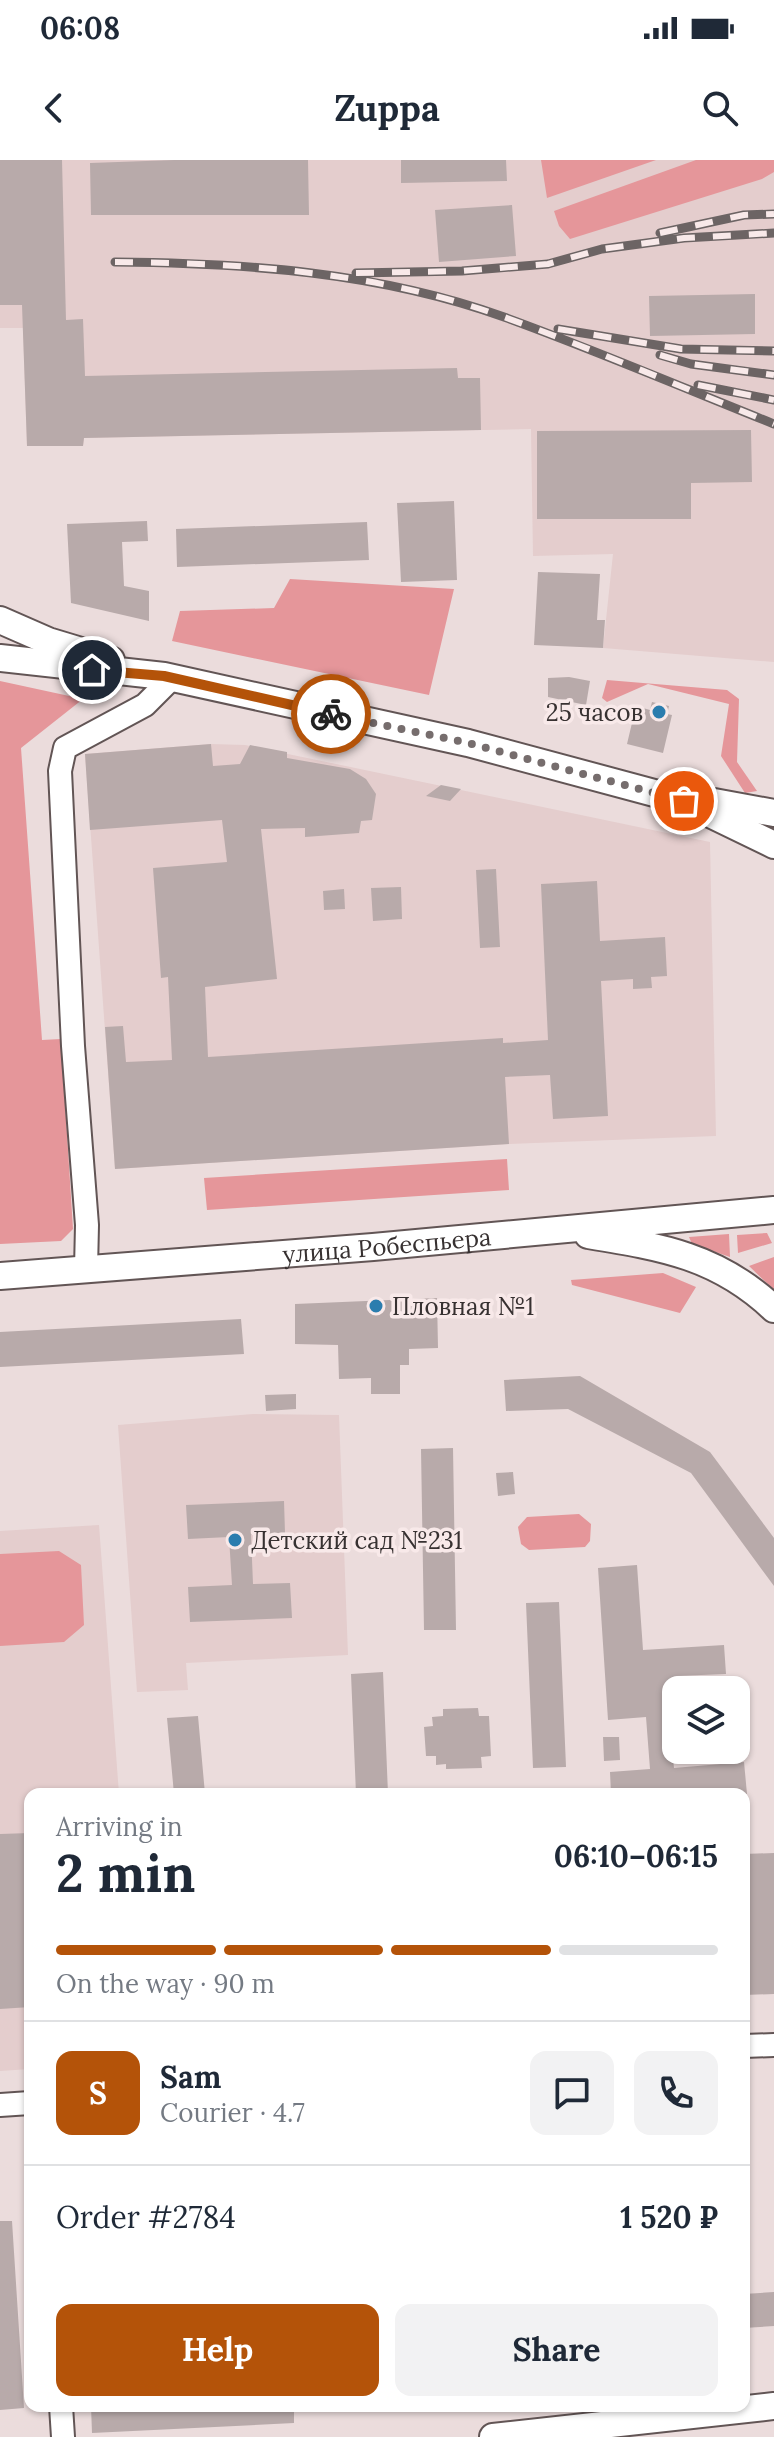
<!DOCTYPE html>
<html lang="en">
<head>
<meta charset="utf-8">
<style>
  :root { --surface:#fff; --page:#f2f2f3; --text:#1f2937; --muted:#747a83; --line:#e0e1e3; --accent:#b45309 }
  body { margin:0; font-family:Lora,serif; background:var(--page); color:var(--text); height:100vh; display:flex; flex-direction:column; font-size:30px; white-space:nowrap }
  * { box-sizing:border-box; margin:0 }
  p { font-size:26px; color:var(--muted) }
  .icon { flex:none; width:44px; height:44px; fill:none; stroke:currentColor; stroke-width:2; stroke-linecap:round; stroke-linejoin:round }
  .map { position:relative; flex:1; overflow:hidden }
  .details { position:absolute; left:24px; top:1628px; width:726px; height:624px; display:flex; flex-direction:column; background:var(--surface); border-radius:16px; box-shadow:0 2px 6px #0004 }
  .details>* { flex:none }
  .controls { position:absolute; left:662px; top:1516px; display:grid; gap:16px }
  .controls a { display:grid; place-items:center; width:88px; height:88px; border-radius:16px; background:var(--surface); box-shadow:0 2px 6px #0004; font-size:40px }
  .pin { position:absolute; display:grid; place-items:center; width:68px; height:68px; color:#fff; margin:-34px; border:4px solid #fff; border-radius:50%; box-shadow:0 2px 8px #0007 }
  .courier { position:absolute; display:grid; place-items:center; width:80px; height:80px; margin:-40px; border:6px solid #b45309; border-radius:50%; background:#fff; color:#222; box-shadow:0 2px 10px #0007 }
  .headline em { font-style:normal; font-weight:800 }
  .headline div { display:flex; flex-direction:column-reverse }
  .headline { display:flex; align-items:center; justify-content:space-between; height:136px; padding:0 32px }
  h1 { font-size:52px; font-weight:800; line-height:60px }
  .bar { display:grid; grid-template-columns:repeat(4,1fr); gap:12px 8px; align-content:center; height:96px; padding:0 32px }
  .bar i { height:10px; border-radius:6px; background:var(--line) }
  .bar .active { background:var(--accent) }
  .bar p { grid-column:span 4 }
  .line { display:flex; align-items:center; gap:20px; padding:0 32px; border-top:2px solid var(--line) }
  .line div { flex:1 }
  .round { display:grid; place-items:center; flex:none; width:84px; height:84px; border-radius:16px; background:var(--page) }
  .primary-button { display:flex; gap:16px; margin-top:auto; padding:16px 32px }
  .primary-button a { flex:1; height:92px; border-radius:16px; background:var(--accent); color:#fff; font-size:32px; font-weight:800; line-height:92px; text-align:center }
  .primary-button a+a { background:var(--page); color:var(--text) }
  .status { display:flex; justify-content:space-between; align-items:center; height:56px; padding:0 40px; background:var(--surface); direction:ltr }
  .status svg { height:22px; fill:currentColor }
  header { display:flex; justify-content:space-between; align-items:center; height:104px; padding:0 32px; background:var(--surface); font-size:36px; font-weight:800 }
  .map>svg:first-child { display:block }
</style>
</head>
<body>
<div class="status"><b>06:08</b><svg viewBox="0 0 49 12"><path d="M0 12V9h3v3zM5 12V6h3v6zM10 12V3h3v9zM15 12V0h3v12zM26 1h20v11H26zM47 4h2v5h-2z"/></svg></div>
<header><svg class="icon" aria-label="back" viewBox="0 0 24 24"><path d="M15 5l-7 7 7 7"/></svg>Zuppa<svg class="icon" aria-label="search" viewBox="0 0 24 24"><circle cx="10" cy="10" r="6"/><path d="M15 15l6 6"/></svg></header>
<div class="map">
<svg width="774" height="2277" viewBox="0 0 774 2277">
  <rect width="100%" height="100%" fill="#ebdcdc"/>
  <path fill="#e4cdcd" d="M 0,0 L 774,0 L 774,502 L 603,488 L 613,394 L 533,396 L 531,269 L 84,278 L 83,286 L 27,286 L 23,168 L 0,168 Z
    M 211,584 L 245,585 L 710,682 L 716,976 L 509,984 L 115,1009 L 85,594 Z
    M 253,1254 L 339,1255 L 348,1495 L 186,1503 L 188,1530 L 137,1532 L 118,1265 Z
    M 99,1365 L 119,1634 L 30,1634 L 30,1909 L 0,1911 L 0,1371 Z"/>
  <path fill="#e5969a" d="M 541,0 L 656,0 L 547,38 Z
    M 696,0 L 774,0 L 774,12 L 762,19 L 570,79 L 559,66 L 554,51 Z
    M 290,419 L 454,429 L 429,535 L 172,481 L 180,451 L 274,448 Z
    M 607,520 L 727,530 L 739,539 L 737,602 L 757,631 L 745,633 L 721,596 L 729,544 L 648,524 L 607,542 L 602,538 Z
    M 0,521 L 83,539 L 21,588 L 42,880 L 61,879 L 73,1069 L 61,1081 L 0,1084 Z
    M 507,999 L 509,1030 L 207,1050 L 204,1018 Z
    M 767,1073 L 772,1083 L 738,1093 L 737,1075 Z
    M 729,1074 L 730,1097 L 692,1084 L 689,1077 Z
    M 774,1097 L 774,1130 L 749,1106 Z
    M 663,1113 L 696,1127 L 680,1153 L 572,1125 L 571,1120 Z
    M 579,1354 L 591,1364 L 590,1381 L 585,1387 L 529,1390 L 521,1384 L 518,1367 L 527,1357 Z
    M 59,1391 L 81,1405 L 84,1465 L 64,1482 L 0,1486 L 0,1394 Z"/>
  <path fill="#b8aaaa" d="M 0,0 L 62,0 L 66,160 L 83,159 L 85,216 L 457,208 L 458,218 L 480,218 L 481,270 L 84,278 L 83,286 L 27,286 L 22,145 L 0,145 Z
    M 174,0 L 308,0 L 309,55 L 91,55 L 90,3 Z
    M 401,0 L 506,0 L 507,21 L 401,23 Z
    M 512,45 L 516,96 L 439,102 L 435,50 Z
    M 755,134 L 755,174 L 650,176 L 649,136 Z
    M 751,270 L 752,322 L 691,323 L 691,359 L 537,359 L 537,271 Z
    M 454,341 L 457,420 L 401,422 L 397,343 Z
    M 147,361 L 148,381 L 122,382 L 124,426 L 149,431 L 149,461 L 71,443 L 67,364 Z
    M 367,362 L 369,400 L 177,407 L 176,369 Z
    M 538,412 L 600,414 L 597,460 L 605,460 L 603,488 L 534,485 Z
    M 569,517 L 590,521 L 586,545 L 548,537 L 548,518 Z
    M 652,542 L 669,546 L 667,554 L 672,555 L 663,593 L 627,584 L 636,546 L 650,550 Z
    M 211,584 L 213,606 L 240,604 L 250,585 L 287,592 L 287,598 L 350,609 L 366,619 L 376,634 L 372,660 L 361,661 L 359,673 L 305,677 L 305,668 L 261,669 L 277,819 L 205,827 L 208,897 L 503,878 L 503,883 L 548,880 L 541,724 L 597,721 L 600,781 L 665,777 L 667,816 L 651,817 L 652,828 L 633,829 L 633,819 L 601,821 L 608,956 L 553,959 L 550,915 L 505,917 L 509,984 L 115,1009 L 105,867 L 123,866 L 126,902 L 172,900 L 168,817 L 161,818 L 153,708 L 227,702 L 222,660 L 90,670 L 85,594 Z
    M 441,625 L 461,629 L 450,641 L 426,636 Z
    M 496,709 L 500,787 L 480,788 L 476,710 Z
    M 401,727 L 402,759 L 373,761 L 371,728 Z
    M 344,729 L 345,749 L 324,750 L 323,731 Z
    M 437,1138 L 438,1188 L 409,1189 L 409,1205 L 400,1205 L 400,1234 L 371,1234 L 371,1218 L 339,1219 L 338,1185 L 295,1184 L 295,1144 Z
    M 241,1159 L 244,1194 L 0,1207 L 0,1172 Z
    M 580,1216 L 710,1292 L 774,1378 L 774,1426 L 691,1313 L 568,1249 L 506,1251 L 504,1220 Z
    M 296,1234 L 296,1249 L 266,1251 L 265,1235 Z
    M 453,1288 L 456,1470 L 424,1470 L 421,1289 Z
    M 513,1312 L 515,1334 L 498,1336 L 496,1313 Z
    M 284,1341 L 285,1373 L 251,1375 L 253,1424 L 290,1423 L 292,1458 L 190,1462 L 188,1427 L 232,1425 L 229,1377 L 188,1379 L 186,1345 Z
    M 637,1405 L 643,1490 L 724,1485 L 726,1514 L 676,1516 L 676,1571 L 670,1571 L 674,1608 L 744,1602 L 747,1634 L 611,1634 L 610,1612 L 650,1609 L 646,1557 L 608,1560 L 598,1408 Z
    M 559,1442 L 566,1607 L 533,1608 L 526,1443 Z
    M 383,1512 L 388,1634 L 356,1634 L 351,1514 Z
    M 478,1548 L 479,1556 L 489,1556 L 491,1596 L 481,1597 L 482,1608 L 446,1609 L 446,1604 L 436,1605 L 436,1596 L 426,1596 L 424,1567 L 433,1566 L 432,1557 L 443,1556 L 443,1549 Z
    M 198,1556 L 205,1634 L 174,1634 L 167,1558 Z
    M 603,1577 L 619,1577 L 620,1600 L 604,1601 Z
    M 30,1673 L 30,1847 L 0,1849 L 0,1674 Z
    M 774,1693 L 774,1834 L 744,1835 L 744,1694 Z
    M 0,2061 L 12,2061 L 24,2248 L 0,2250 Z
    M 774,2132 L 774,2166 L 744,2168 L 744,2134 Z
    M 91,2246 L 294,2246 L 294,2263 L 92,2273 Z"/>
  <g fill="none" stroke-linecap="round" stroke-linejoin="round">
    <g stroke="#625555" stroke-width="26">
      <path id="minor" d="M 86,1109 L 87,1065 L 73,886 L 60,611 L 65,588 L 145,545 L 172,518
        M 744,1886 L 774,1885
        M 0,1945 L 30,1943
        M 61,2246 L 63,2277"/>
    </g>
    <g stroke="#625555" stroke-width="30">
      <g id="major">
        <path d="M 0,460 L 48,481 L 111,500"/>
        <path d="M 0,498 L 164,516 L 468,583 L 684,641 L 714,642 L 774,653"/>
        <path d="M 702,650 L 774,685"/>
        <path d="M 588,1075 C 662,1087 718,1096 774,1149"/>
        <path id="s1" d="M 0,1116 L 373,1087 L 774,1050"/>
        <path d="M 493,2277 L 774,2246"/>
      </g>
    </g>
    <use href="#minor" stroke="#fff" stroke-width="22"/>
    <use href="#major" stroke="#fff" stroke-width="26"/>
    <g stroke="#6c6464" stroke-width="9">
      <path id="rail" d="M 660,73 L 744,55 L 774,54
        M 115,102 C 245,103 379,112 504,157 C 595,190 684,228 774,264
        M 356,113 L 462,111 L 548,104 L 602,89 L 684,78 L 774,73
        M 558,169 L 681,189 L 774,191
        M 660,195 L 691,204 L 774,215
        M 698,225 L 774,240"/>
    </g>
    <use href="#rail" stroke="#f8e9e9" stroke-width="6" stroke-dasharray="18" stroke-linecap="butt"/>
  </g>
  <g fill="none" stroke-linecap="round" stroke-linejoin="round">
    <path stroke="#766d6d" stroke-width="8" stroke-dasharray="0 14.4" d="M 331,554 L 468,583 L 684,641"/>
    <path stroke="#b45309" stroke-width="10" d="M 92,510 L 164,516 L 331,554"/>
  </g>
  <g fill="#2b7dae" stroke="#f8e9e9" stroke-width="3">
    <circle cx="659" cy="552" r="8"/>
    <circle cx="376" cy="1146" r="8"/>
    <circle cx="235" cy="1380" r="8"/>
  </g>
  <g text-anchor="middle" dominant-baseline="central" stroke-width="7" stroke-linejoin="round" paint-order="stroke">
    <g font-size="24" fill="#373131" stroke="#f8e9e9" text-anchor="start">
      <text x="643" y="552" text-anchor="end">25 часов</text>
      <text x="392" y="1146">Пловная №1</text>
      <text x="251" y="1380">Детский сад №231</text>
    </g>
    <g font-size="24" fill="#373131" stroke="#f8e9e9">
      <text stroke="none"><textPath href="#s1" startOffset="388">улица Робеспьера</textPath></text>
    </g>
  </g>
</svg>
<div class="controls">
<a><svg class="icon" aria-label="layers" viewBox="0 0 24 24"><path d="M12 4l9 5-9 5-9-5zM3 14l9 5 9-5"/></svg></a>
</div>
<div class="pin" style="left:684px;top:641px;background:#ea580c"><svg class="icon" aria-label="bag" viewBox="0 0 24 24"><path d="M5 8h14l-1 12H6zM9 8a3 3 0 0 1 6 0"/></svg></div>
<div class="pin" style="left:92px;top:510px;background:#1f2937"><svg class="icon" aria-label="home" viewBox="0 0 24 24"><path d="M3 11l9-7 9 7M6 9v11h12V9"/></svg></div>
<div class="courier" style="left:331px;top:554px"><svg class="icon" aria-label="bike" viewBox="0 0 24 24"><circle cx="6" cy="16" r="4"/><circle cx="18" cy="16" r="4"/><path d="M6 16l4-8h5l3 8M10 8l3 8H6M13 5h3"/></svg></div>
<section class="details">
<div class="headline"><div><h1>2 min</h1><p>Arriving in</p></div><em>06:10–06:15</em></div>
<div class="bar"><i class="active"></i><i class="active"></i><i class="active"></i><i></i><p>On the way · 90 m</p></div>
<div class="line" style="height:144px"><b class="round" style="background:var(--accent);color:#fff">S</b><div><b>Sam</b><p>Courier · 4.7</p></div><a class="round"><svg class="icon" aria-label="chat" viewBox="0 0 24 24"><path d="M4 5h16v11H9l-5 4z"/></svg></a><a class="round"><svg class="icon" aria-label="phone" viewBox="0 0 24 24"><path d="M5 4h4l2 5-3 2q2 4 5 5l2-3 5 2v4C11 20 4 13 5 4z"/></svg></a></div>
<div class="line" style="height:104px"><div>Order #2784</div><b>1 520 ₽</b></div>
<div class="primary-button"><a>Help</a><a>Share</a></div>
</section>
</div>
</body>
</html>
